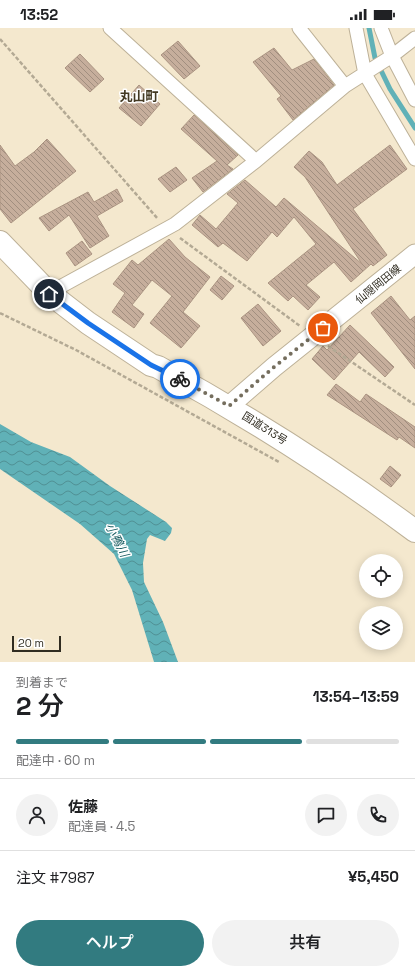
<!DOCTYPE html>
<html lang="ja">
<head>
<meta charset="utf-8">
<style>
  :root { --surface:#fff; --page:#f2f2f2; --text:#202124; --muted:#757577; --line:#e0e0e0; --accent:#327b80 }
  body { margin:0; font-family:"Space Grotesk","Noto Sans JP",sans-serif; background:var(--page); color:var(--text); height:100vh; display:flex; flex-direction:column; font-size:15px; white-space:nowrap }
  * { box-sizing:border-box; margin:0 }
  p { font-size:13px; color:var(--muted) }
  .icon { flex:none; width:22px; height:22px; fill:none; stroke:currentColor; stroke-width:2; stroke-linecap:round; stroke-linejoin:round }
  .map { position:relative; height:634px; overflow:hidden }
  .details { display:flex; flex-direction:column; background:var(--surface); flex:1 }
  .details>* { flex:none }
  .controls { position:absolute; left:359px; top:526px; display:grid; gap:8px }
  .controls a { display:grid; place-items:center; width:44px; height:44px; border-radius:50%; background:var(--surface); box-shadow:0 2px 10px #0003; font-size:20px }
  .scale { position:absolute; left:12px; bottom:10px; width:49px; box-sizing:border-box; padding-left:4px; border:2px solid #302c21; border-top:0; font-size:11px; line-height:14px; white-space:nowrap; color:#302c21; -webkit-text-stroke:3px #fff; paint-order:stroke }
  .pin { position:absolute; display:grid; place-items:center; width:34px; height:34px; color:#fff; margin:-17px; border:2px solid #fff; border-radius:50%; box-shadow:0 1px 4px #0007 }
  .courier { position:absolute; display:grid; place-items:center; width:40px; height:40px; margin:-20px; border:3px solid #1a73e8; border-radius:50%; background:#fff; color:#222; box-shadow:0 1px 5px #0007 }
  .overview em { font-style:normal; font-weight:600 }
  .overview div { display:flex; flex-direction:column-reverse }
  .overview { display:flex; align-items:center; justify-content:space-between; height:68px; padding:0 16px }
  h1 { font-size:26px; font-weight:600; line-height:30px }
  .bar { display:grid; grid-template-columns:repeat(4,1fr); gap:6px 4px; align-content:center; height:48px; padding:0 16px }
  .bar i { height:5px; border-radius:3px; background:var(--line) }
  .bar .active { background:var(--accent) }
  .bar p { grid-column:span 4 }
  .line { display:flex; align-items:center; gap:10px; padding:0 16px; border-top:1px solid var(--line) }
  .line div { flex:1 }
  .round { display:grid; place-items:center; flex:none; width:42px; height:42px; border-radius:21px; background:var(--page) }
  .cta { display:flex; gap:8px; margin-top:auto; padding:8px 16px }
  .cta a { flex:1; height:46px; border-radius:24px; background:var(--accent); color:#fff; font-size:16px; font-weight:600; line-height:46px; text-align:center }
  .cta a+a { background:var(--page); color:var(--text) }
  .status { display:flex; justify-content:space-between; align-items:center; height:28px; padding:0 20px; background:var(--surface); direction:ltr }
  .status svg { height:11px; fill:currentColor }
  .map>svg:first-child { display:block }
</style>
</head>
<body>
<div class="status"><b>13:52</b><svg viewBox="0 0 49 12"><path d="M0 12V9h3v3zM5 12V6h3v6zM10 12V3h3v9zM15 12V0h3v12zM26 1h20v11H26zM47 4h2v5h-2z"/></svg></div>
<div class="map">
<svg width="415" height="634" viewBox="0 0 415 634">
  <defs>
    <pattern id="water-waves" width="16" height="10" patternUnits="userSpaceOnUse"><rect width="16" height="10" fill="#60b1b7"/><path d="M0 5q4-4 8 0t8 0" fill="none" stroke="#509094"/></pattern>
    <pattern id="building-back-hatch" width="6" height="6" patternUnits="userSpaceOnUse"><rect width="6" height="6" fill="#c6ae9c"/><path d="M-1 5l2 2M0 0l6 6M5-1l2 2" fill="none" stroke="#a18e7f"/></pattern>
  </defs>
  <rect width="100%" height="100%" fill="#f4e8ce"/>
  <path fill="url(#water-waves)" d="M 0,396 L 31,414 L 70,429 L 110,458 L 166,494 L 172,500 L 171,505 L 165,513 L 150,507 L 147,511 L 143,535 L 144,554 L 163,594 L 178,634 L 154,634 L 132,562 L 114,526 L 80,496 L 0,441 Z"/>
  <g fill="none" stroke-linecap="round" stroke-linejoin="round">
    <path stroke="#60b1b7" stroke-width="5" d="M 369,0 L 375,30 L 390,61 L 415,100"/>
  </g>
  <path fill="url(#building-back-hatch)" stroke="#ab9482" d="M 178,13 L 200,38 L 184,51 L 161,27 Z
    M 274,20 L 292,42 L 314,31 L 334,57 L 293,92 L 277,71 L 281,68 L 253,34 Z
    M 80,26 L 104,51 L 90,64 L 65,40 Z
    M 139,57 L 160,76 L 141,98 L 119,80 Z
    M 194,87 L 238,127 L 227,137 L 233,141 L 203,164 L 192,150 L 217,133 L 181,101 Z
    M 47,111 L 76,143 L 11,195 L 0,181 L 0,117 L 15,138 L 34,124 Z
    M 390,117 L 407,141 L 353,181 L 387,227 L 373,238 L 371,236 L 351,254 L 334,234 L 306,257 L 320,269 L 308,282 L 293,268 L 288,273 L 268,255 L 316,216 L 294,189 L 277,209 L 272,204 L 247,233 L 223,215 L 218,219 L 192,197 L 200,187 L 216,201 L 238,175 L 227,166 L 245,152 L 276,179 L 284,170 L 362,236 L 305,149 L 294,139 L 309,123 L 322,134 L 337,157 Z
    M 176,139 L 187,152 L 170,164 L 158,151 Z
    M 117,161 L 123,173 L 97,188 L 109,208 L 90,220 L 69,187 L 49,203 L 39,190 L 88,164 L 94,174 Z
    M 169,211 L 185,229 L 210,249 L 183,284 L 200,298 L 181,320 L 150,295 L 172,268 L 152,252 L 132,277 L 144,286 L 134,300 L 112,284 L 125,265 L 113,256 L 132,232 L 138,237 Z
    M 82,213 L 92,226 L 75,238 L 66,225 Z
    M 221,248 L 234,258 L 222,272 L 210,262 Z
    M 391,268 L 410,292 L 415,288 L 415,341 L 371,285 Z
    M 258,276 L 281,303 L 263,318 L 241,290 Z
    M 350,297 L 394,339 L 385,349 L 359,324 L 334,352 L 312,331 L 323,318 L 327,322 Z
    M 336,356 L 360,374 L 366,366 L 415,399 L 415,420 L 399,409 L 397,412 L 327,367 Z
    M 390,438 L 401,447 L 391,459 L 380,451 Z"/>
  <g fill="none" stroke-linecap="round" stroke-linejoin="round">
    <g stroke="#bdb198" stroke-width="15">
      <path id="minor" d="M 110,0 L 256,133
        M 299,0 L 345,58
        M 356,0 L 365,46 L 415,131
        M 381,0 L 392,28 L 415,72
        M 49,265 L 175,196 L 256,133 L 345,58 L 392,28 L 415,10"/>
    </g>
    <g stroke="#bdb198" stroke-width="21">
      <path id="secondary" d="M 229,378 L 274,339 L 415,226"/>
    </g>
    <g stroke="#bdb198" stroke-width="24">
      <path id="trunk" d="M 0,214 L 49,265 L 88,295 L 151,337 L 158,339 C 248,388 333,442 415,503"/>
    </g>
    <path stroke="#b3a994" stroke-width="2.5" stroke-dasharray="4 2" stroke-linecap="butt" d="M 0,11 L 158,191
      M 180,210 L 300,298
      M 0,285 L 76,322 L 279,434
      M 328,318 L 415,377"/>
    <use href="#minor" stroke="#fff" stroke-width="13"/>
    <use href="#secondary" stroke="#fff" stroke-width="19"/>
    <use href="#trunk" stroke="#fff" stroke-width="22"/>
  </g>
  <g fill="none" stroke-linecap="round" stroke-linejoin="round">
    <path stroke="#756e5e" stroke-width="4" stroke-dasharray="0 7.2" d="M 180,351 L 229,378 L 274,339 L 323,300"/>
    <path stroke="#1a73e8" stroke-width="5" d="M 49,266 L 88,295 L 151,337 L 180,351"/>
  </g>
  <g text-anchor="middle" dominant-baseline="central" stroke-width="3" stroke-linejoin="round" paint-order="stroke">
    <g font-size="11" fill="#302c21" stroke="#fff">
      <text transform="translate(378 256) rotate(-39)">仙隠岡田線</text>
      <text transform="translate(265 400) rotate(32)">国道313号</text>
    </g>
    <g font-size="12" font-style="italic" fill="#175c61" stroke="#fff">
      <text transform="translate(117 512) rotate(63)">小鴨川</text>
    </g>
    <g font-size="13" font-weight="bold" fill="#433923" stroke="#fff">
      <text x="139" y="68">丸山町</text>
    </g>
  </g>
</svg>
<div class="controls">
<a><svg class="icon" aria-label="locate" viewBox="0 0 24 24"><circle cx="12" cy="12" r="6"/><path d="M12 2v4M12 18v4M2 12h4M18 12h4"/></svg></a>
<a><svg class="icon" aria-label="layers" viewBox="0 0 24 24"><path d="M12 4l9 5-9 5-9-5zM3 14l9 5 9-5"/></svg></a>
</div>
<div class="scale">20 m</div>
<div class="pin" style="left:323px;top:300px;background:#ea580c"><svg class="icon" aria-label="bag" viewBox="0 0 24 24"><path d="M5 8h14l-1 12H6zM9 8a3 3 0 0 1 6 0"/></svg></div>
<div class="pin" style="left:49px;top:266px;background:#1f2937"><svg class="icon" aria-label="home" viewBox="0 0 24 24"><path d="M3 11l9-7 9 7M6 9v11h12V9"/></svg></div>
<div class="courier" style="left:180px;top:351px"><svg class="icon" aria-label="bike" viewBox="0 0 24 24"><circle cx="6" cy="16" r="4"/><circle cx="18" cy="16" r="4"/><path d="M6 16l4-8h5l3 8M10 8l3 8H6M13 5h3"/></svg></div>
</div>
<section class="details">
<div class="overview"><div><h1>2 分</h1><p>到着まで</p></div><em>13:54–13:59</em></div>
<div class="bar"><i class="active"></i><i class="active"></i><i class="active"></i><i></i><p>配達中 · 60 m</p></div>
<div class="line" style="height:72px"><a class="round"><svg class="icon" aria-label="person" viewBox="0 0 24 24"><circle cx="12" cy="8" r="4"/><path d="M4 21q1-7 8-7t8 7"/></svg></a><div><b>佐藤</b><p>配達員 · 4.5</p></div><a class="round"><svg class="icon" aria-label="chat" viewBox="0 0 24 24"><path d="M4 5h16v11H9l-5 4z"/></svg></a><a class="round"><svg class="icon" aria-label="phone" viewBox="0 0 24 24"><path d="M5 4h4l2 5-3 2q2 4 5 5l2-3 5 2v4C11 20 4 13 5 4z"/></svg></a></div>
<div class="line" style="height:52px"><div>注文 #7987</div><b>¥5,450</b></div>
<div class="cta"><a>ヘルプ</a><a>共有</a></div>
</section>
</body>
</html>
